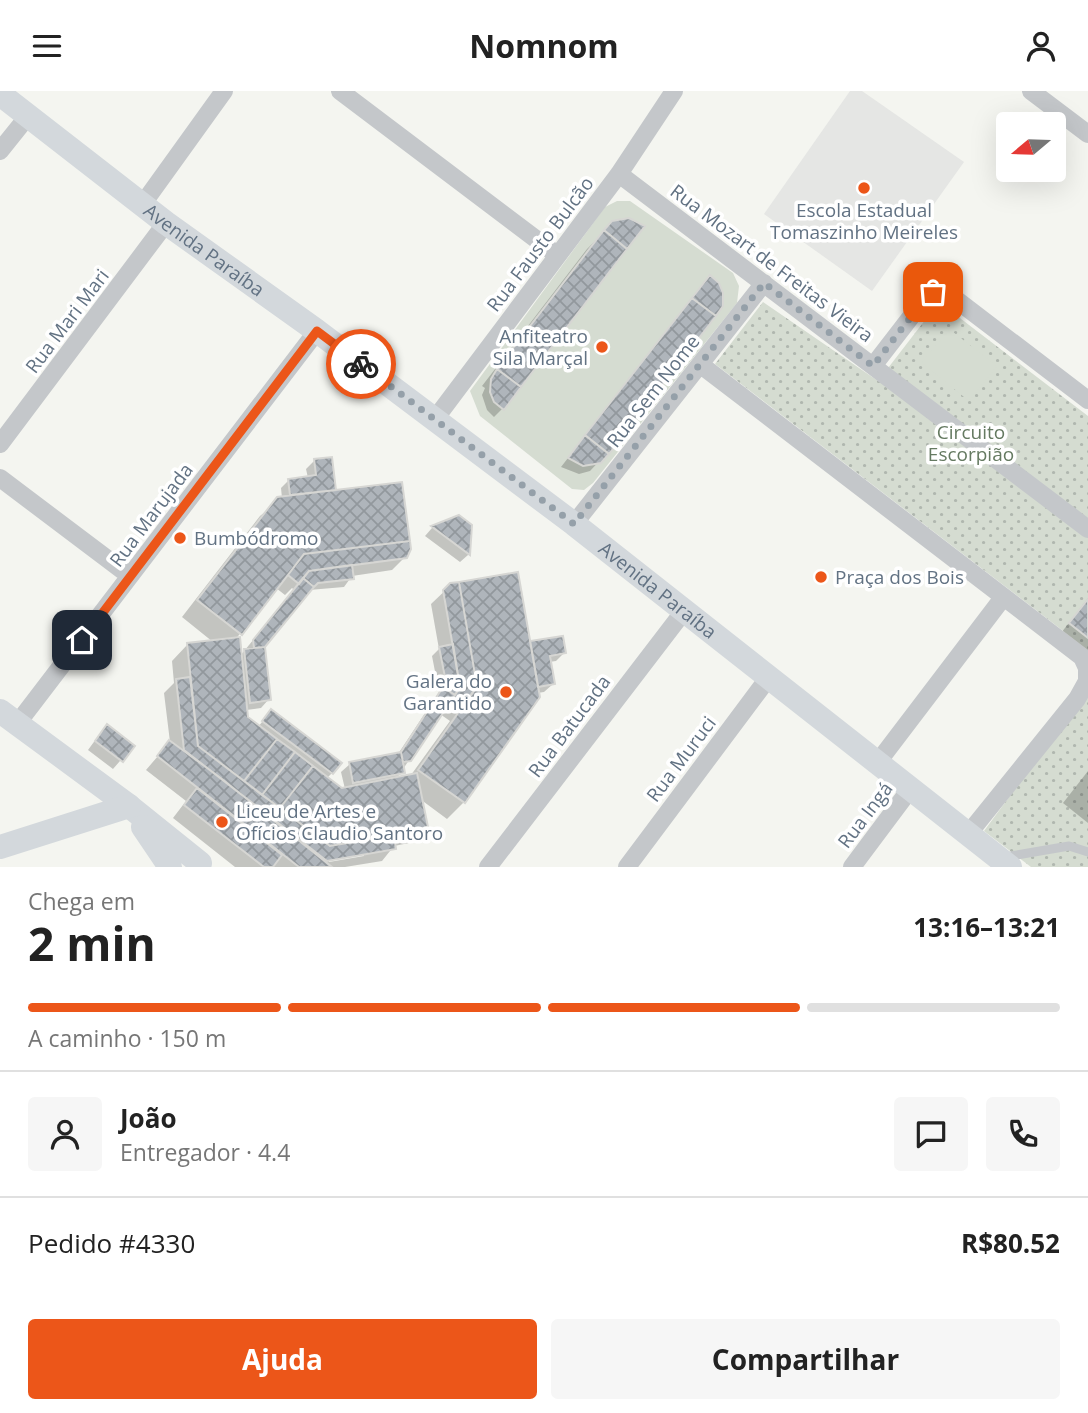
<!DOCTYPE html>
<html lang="pt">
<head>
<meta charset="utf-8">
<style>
  :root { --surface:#fff; --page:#f6f6f6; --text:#222; --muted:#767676; --line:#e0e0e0; --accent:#ec5619 }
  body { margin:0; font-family:"Open Sans",sans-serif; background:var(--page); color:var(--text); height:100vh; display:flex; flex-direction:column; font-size:26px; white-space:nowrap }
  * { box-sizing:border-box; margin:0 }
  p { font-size:23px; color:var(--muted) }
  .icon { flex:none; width:38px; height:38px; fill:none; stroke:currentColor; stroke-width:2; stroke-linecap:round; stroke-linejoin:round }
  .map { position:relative; height:776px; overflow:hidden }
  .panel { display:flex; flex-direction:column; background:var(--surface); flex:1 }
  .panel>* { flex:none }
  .needle { width:46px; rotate:251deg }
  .fabs { position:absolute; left:996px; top:21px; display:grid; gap:14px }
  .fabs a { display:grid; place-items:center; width:70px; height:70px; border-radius:7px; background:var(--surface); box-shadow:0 7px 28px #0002; font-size:35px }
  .pin { position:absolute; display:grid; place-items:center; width:60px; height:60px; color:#fff; margin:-30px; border-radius:14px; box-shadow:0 4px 10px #0006 }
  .courier { position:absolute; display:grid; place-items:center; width:70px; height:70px; margin:-35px; border:5px solid #ec5619; border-radius:50%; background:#fff; color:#222; box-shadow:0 2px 9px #0007 }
  .overview em { font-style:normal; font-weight:700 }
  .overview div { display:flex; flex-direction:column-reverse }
  .overview { display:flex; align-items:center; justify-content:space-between; height:119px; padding:0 28px }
  h1 { font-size:46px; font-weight:700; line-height:52px }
  .bar { display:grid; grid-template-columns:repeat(4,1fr); gap:10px 7px; align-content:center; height:84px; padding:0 28px }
  .bar i { height:9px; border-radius:5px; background:var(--line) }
  .bar .current { background:var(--accent) }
  .bar p { grid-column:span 4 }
  .line { display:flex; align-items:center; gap:18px; padding:0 28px; border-top:2px solid var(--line) }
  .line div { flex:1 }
  .round { display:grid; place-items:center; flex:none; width:74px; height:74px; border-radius:7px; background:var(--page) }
  .primary-button { display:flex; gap:14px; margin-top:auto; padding:14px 28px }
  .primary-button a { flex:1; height:80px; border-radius:7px; background:var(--accent); color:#fff; font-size:28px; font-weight:700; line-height:80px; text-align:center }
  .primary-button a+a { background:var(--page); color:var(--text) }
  header { display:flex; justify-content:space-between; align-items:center; height:91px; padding:0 28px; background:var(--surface); font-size:32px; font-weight:700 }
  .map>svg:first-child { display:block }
</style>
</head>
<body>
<header><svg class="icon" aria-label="menu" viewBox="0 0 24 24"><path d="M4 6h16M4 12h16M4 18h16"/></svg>Nomnom<svg class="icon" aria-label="person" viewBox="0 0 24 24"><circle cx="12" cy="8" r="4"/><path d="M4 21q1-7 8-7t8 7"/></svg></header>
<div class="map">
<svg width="1088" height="776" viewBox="0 0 1088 776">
  <defs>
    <pattern id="grass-dots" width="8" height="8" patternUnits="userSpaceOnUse" patternTransform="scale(1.75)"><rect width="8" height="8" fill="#d5dcd1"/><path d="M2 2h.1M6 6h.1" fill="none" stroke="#b0b7af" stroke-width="1.8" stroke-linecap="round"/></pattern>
    <pattern id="building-cross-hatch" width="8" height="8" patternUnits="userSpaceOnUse" patternTransform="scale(1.75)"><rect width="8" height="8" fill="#afb5bb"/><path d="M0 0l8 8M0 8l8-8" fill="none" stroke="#92989d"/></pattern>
  </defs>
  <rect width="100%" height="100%" fill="#f4f5f0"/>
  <path fill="#e5e6e4" d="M 850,0 L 862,0 L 964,71 L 872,200 L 764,123 Z"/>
  <path fill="url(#grass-dots)" d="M 763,211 L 878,290 L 939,211 L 1088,325 L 1088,559 L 715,273 Z
    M 1088,599 L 1088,776 L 1031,776 L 984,740 Z"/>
  <path fill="#d5dcd1" d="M 617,110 L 630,110 L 733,182 L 739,195 L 737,212 L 593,392 L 584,399 L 572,398 L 480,325 L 470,300 L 605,116 Z
    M 949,238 L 997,275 L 969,310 L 922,272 Z"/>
  <path fill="#0003" fill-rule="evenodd" d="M 613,132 L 502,318 L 494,326 L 487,319 L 482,304 L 485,297 L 482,295 L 587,158 Z
    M 684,217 L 607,362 L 590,380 L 579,383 L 561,376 Z
    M 315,369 L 334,398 L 405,466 L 392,479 L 352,485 L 344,496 L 309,499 L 263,556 L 269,608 L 261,617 L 246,619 L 247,627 L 258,636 L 271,620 L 332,682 L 327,687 L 341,698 L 345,698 L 341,681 L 350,673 L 398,663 L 439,601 L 432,565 L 439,558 L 431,513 L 451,494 L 529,554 L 564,562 L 556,570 L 549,571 L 553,593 L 544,601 L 537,602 L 464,711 L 447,728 L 420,708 L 426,735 L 409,752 L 394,755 L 382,770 L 345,776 L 235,776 L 173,727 L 186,710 L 146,679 L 170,651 L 164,602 L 174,592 L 172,570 L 188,553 L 213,551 L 182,526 L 260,425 L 282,407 L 281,397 L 289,389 L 308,387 L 306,378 ZM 276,497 L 285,504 L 292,497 L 294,499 L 240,565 L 235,549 ZM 440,623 L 450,630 L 411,684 L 397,687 ZM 363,762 L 364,765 L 329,771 L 329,768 Z
    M 459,426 L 471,435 L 468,464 L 460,471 L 425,445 L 432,437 Z
    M 1088,507 L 1088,569 L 1058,546 Z
    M 99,644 L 133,655 L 113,678 L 88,659 Z
    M 1088,680 L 1088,732 L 1063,712 Z"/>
  <path fill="url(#building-cross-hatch)" stroke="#d6d6d3" stroke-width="2" d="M 629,127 L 645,135 L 627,158 L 604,139 L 612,130 Z
    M 604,139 L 627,158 L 521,296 L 497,278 Z
    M 710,184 L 719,192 L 723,202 L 723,215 L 716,225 L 692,207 Z
    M 692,207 L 716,225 L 609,363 L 585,344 Z
    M 497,278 L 521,296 L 504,319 L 494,311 L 490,301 L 491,288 Z
    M 585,344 L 609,363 L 601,372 L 583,375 L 568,367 Z
    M 332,366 L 336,399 L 290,404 L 288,388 L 316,384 L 314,368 Z
    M 402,391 L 410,450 L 304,463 L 242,544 L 197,509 L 277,406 Z
    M 459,424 L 472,434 L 470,464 L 431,435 Z
    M 410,450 L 411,458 L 407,467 L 309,480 L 299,493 L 288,484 L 304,463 Z
    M 352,474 L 354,488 L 318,492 L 314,496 L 303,487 L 309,480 Z
    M 518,481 L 540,606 L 465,712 L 418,679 L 477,595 L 459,491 Z
    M 303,487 L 314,496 L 265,556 L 254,557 L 253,549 Z
    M 459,491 L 477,595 L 462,618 L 451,610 L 460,596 L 443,499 L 450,492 Z
    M 1088,508 L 1088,547 L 1069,532 Z
    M 563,545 L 566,562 L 550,565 L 555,593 L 538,596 L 530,550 Z
    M 240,546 L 248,626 L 277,648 L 244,690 L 198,655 L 187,552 Z
    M 453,553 L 460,596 L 455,604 L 443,596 L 446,591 L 439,556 Z
    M 265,556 L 271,609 L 250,612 L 244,558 Z
    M 190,586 L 198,655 L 330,755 L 394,744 L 396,758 L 327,770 L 184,659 L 176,588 Z
    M 443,596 L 455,604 L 411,670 L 403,671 L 401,661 Z
    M 271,618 L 342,672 L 333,683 L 262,630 Z
    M 107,633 L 135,655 L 123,671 L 95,650 Z
    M 277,648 L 295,661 L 262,704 L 244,690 Z
    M 169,649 L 222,688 L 332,776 L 299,776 L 157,665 Z
    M 295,661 L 313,675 L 280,717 L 262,704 Z
    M 401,661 L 405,682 L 353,692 L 349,671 Z
    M 313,675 L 342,697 L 417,682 L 428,736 L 330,755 L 280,717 Z
    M 197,697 L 282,764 L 273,776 L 264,776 L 184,714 Z"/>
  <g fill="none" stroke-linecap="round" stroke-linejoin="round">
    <path stroke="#c4c7ca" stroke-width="9" d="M 1005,766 L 1069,755 L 1088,761"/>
    <path stroke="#c4c7ca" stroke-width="18" d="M 340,0 L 557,164
      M 1031,0 L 1088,43
      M 0,60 L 28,25
      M 619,83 L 1088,438
      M 142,114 L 224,0
      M 701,274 L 1082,566 L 1087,577 L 1087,590 L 1077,608 L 969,742
      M 873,275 L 927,205 L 938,201 L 958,210 L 1088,309
      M 435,328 L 619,83 L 674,0
      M 0,353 L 166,132
      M 0,387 L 130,485
      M 574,433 L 764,192
      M 17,633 L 317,240
      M 878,671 L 1002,508
      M 488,776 L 684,520
      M 627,776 L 769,586
      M 852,776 L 911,697"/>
    <g stroke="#d3d8dc" stroke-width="24">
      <path id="s1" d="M 0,3 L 166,132 L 317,240 L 574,433 L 1010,776"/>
      <path d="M 0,620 L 129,715 L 200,772"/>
      <path d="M 143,736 L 170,776"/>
      <path d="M 0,756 L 129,715"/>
    </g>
  </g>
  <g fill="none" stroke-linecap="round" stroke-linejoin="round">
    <path stroke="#95a0a9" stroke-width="7" stroke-dasharray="0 12.6" d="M 361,273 L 574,433 L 764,192 L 873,275 L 927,205 L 933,201"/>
    <path stroke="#ec5619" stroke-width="9" d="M 82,549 L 317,240 L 361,273"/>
  </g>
  <g fill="#ec5619" stroke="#fff" stroke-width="2.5">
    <circle cx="864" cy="97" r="7"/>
    <circle cx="602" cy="256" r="7"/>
    <circle cx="180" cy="447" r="7"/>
    <circle cx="821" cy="486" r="7"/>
    <circle cx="506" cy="601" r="7"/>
    <circle cx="222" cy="731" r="7"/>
  </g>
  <g text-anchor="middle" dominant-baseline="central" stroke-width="7" stroke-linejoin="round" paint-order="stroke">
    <g font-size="19" fill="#627283" stroke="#fff" text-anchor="start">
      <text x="864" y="119" text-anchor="middle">Escola Estadual<tspan x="864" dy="22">Tomaszinho Meireles</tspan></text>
      <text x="588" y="245" text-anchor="end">Anfiteatro<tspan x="588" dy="22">Sila Marçal</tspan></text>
      <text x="194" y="447">Bumbódromo</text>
      <text x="835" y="486">Praça dos Bois</text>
      <text x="492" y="590" text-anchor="end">Galera do<tspan x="492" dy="22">Garantido</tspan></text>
      <text x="236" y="720">Liceu de Artes e<tspan x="236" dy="22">Ofícios Claudio Santoro</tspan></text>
    </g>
    <g font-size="19" fill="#627283" stroke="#fff">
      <text transform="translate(540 153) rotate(-53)">Rua Fausto Bulcão</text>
      <text stroke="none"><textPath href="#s1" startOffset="257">Avenida Paraíba</textPath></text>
      <text transform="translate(772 172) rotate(37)">Rua Mozart de Freitas Vieira</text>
      <text transform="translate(67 230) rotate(-53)">Rua Mari Mari</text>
      <text transform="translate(653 300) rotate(-52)">Rua Sem Nome</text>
      <text transform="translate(151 424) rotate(-53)">Rua Marujada</text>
      <text stroke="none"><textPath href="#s1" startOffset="824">Avenida Paraíba</textPath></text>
      <text transform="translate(569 635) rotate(-53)">Rua Batucada</text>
      <text transform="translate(681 668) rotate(-53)">Rua Muruci</text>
      <text transform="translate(865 724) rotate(-53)">Rua Ingá</text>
    </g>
    <g font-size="19" fill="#657a61" stroke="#fff">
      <text x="971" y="341">Circuito<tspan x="971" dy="22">Escorpião</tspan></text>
    </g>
  </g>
</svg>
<div class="fabs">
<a><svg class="needle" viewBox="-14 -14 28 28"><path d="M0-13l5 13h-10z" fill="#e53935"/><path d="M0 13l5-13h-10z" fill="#767676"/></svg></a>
</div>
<div class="pin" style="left:933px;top:201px;background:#ea580c"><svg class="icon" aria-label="bag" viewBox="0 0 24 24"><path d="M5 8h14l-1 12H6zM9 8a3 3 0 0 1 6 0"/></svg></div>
<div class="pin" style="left:82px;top:549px;background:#1f2937"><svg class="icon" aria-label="home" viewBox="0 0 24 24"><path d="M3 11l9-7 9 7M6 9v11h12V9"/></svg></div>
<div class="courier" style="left:361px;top:273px"><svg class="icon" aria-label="bike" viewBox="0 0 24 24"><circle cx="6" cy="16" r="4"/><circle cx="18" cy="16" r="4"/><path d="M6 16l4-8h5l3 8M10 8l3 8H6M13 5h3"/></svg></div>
</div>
<section class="panel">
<div class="overview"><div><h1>2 min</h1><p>Chega em</p></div><em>13:16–13:21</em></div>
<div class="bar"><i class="current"></i><i class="current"></i><i class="current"></i><i></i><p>A caminho · 150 m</p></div>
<div class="line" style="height:126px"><a class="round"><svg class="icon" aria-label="person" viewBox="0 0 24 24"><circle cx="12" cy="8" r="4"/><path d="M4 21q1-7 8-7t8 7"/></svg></a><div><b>João</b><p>Entregador · 4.4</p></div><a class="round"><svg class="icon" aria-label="chat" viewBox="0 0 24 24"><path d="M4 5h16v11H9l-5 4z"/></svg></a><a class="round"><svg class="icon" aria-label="phone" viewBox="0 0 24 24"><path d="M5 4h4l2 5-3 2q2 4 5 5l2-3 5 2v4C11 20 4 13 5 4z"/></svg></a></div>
<div class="line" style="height:91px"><div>Pedido #4330</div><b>R$80.52</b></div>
<div class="primary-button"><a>Ajuda</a><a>Compartilhar</a></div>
</section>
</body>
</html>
